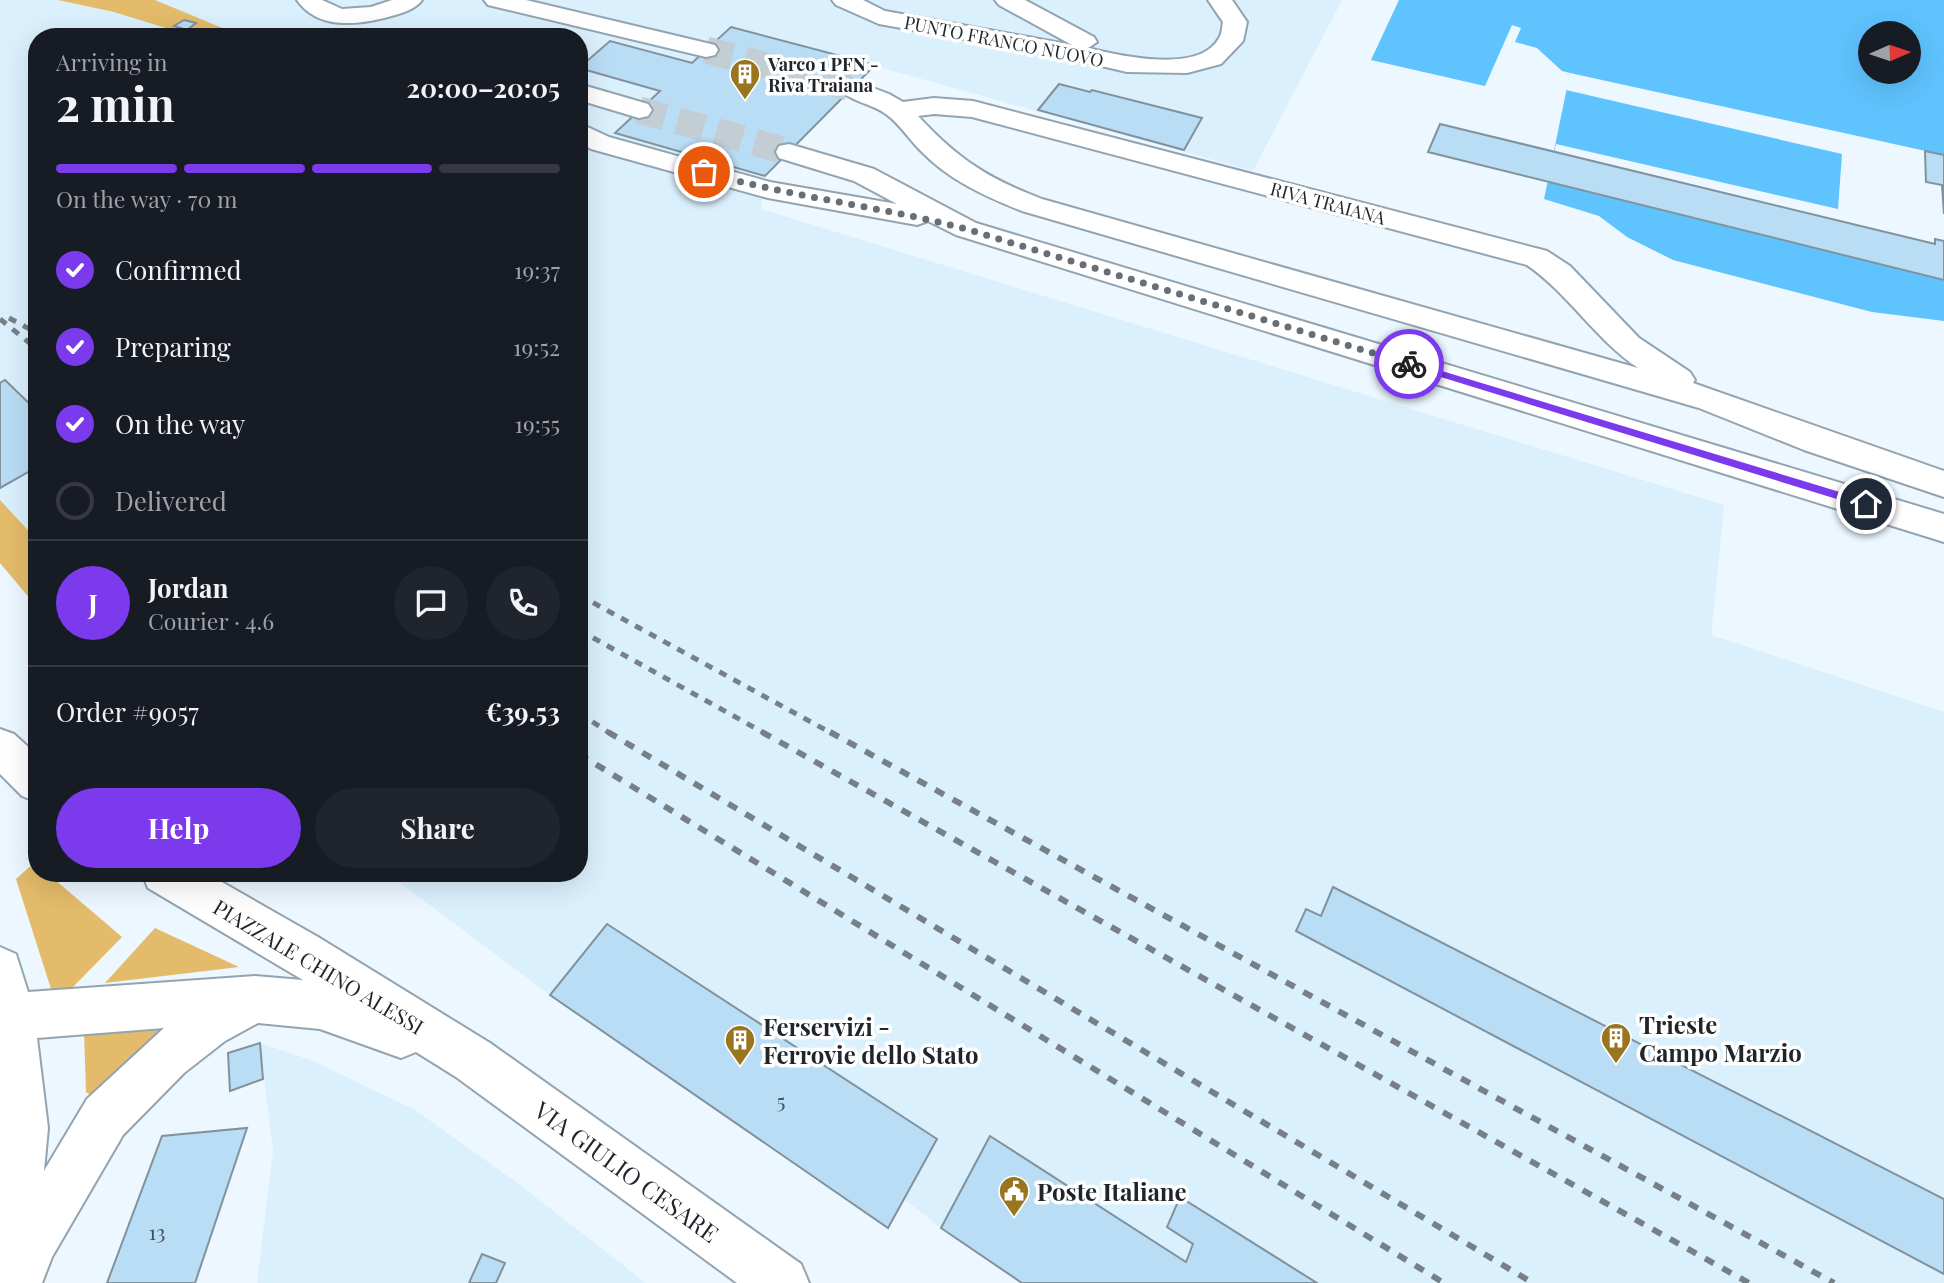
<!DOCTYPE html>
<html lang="en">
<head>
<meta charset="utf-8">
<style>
  :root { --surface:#171b24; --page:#20242c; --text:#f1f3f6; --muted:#9ea1a6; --line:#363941; --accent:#7c3aed }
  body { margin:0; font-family:"Playfair Display",serif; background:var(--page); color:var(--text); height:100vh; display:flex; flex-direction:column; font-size:26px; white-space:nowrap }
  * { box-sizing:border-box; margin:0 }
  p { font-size:23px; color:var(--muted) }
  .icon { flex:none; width:38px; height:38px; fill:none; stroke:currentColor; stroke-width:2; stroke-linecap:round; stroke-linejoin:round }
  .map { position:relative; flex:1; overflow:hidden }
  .side { position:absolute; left:28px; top:28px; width:560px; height:854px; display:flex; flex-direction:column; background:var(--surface); border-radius:28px; box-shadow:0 7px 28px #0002 }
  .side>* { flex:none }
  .needle { width:46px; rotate:87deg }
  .tools { position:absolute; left:1858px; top:21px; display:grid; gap:14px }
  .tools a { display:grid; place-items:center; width:63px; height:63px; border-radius:50%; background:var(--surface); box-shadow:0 7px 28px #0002; font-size:35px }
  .pin { position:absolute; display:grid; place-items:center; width:60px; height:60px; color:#fff; margin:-30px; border:4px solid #fff; border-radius:50%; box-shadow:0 2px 7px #0007 }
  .courier { position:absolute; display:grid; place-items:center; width:70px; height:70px; margin:-35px; border:5px solid #7c3aed; border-radius:50%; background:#fff; color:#222; box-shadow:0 2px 9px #0007 }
  .head em { font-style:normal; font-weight:700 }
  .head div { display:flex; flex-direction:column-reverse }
  .head { display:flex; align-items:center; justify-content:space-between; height:119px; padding:0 28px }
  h1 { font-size:46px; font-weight:700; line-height:52px }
  .bar { display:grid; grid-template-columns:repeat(4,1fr); gap:10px 7px; align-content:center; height:84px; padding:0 28px }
  .bar i { height:9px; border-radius:5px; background:var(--line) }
  .bar .active { background:var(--accent) }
  .bar p { grid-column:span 4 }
  .line { display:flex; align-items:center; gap:18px; padding:0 28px; border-top:2px solid var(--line) }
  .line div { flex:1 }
  .round { display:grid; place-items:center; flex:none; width:74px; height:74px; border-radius:37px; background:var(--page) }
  ol { padding:0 28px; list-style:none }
  li { display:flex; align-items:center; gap:21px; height:77px }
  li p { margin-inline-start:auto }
  li .icon { padding:7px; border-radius:50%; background:var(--accent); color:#fff; stroke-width:4 }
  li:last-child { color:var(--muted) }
  li i { width:38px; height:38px; border:4px solid var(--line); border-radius:50% }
  .action { display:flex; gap:14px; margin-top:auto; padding:14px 28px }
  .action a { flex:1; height:80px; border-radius:42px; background:var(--accent); color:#fff; font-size:28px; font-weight:700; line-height:80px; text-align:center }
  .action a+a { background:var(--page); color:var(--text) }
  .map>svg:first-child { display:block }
</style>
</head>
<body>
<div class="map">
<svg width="1944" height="1283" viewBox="0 0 1944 1283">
  <rect width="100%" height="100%" fill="#ecf7ff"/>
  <path fill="#dbf0fd" d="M 0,0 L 1342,0 L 1253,171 L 875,66 L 765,176 L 761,209 L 1724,505 L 1711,635 L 1944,712 L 1944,1283 L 1022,1283 L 941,1228 L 904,1199 L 888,1228 L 550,995 L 387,873 L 579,873 L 579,37 L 37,37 L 37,607 L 0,563 Z
    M 260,1043 L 311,1060 L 415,1110 L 516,1182 L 646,1283 L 257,1283 L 273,1151 Z"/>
  <path fill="#e3bb6a" d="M 58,0 L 155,0 L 244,37 L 195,37 L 114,12 Z
    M 0,500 L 37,540 L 37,607 L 0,563 Z
    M 34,863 L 37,873 L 47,873 L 122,937 L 72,988 L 51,989 L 16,879 Z
    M 155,928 L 239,967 L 105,983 Z
    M 170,1023 L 95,1098 L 86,1092 L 84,1032 Z"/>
  <path fill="#5fc3fe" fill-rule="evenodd" d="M 1399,0 L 1944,0 L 1944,321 L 1872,312 L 1673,260 L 1627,237 L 1599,216 L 1544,199 L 1570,73 L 1562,71 L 1537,48 L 1515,42 L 1521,28 L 1512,25 L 1485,86 L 1371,60 ZM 1871,33 L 1909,33 L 1909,72 L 1871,72 Z"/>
  <path fill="#ecf7ff" d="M 1570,73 L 1944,155 L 1944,280 L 1548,182 L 1556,144 L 1838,209 L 1842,154 L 1566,90 Z"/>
  <path fill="#b9ddf5" stroke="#81929d" stroke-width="2" d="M 184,20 L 196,23 L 187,30 L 174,26 Z
    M 731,27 L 875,65 L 765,176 L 615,133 L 660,91 L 579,68 L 610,41 L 692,63 Z
    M 1059,84 L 1090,92 L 1092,90 L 1202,118 L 1184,150 L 1038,110 Z
    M 1440,124 L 1935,244 L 1935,239 L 1944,241 L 1944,280 L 1428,152 Z
    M 1925,151 L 1944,155 L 1944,214 L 1942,185 L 1926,182 Z
    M 5,380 L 37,411 L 37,467 L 0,488 L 0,383 Z
    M 1333,887 L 1944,1199 L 1944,1274 L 1296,931 L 1306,909 L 1321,916 Z
    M 607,924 L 937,1139 L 888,1228 L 550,995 Z
    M 260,1043 L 263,1079 L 230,1091 L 228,1053 Z
    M 247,1128 L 195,1283 L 107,1283 L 162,1136 Z
    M 990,1136 L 1186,1262 L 1193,1244 L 1167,1227 L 1180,1197 L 1317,1283 L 1022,1283 L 941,1228 Z
    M 482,1254 L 505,1263 L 496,1283 L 469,1283 Z"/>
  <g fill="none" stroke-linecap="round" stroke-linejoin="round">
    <path stroke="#c3cdd4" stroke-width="27" stroke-dasharray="27 13" stroke-linecap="butt" d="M 706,50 L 852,88
      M 639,110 L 789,152"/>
    <g stroke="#93a4b0" stroke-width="4">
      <path id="minor" d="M 297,0 L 322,0 L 342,9 L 371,7 L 392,0 L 422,0 C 415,10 399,14 388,17 C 357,25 318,30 297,0 Z
        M 484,0 L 526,0 L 715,45 L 718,50 L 715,55 L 706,57 L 488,5 Z
        M 832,0 L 863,0 L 885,11 L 1072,45 L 999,5 L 995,0 L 1025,0 L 1094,37 L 1097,42 L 1088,48 C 1120,56 1200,74 1219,38 C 1222,34 1222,27 1223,22 L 1208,0 L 1232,0 L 1247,22 L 1243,41 L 1221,64 L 1187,73 L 1127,72 L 1059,56 L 879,24 L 836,5 Z
        M 852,80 L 889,94 L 903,102 L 934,98 L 973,101 L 1547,251 L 1570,266 L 1639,338 L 1690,372 L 1695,380 L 1693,383 L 1944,471 L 1944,497 L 1804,450 L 1699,408 L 1022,211 C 984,196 949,180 920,150 C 909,139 899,123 886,114 C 873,104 848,101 839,88 L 843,83 ZM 934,114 L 972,117 L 1527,265 C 1569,294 1595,339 1638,368 L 1042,199 C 987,178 958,159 918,116 Z
        M 579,84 L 648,104 L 652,110 L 648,116 L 639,118 L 579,100 Z
        M 579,123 L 609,137 L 770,182 L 897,204 L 854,181 L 779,158 L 776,152 L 779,146 L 789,144 L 874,169 L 976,223 L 1944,514 L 1944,542 L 956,235 L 928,221 L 917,225 L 768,198 L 591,149 L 579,142 Z"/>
    </g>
    <g stroke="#93a4b0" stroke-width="4">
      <path id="major" d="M 0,729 L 14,734 L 37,755 L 37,802 L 22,796 L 0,774 Z
        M 142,873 L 206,873 L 318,937 L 490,1043 L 801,1264 L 809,1283 L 737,1283 L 456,1077 L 416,1052 L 401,1058 L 320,1029 L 258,1023 L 225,1041 L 184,1073 L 123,1135 L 52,1257 L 42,1283 L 0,1283 L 0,947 L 16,954 L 28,992 L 255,976 L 303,980 L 148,888 ZM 164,1028 L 87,1099 L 44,1171 L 48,1128 L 37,1038 Z"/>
    </g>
    <use href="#minor" fill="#fff" fill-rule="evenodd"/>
    <use href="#major" fill="#fff" fill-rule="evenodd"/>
    <path stroke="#788087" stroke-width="5" stroke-dasharray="8 8" stroke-linecap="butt" d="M 9,318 L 37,333
      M 0,319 L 37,349
      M 579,595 L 833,734
      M 579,630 L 766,734
      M 579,713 L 611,734"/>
    <path stroke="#788087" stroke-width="6" stroke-dasharray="10 10" stroke-linecap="butt" d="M 608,732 L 1533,1283
      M 762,732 L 1749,1283
      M 830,732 L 1834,1283
      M 579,754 L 1444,1283"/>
  </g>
  <path fill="#7c3aed" d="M 1409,361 L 1866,500 L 1871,504 L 1866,508 L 1405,366 L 1404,364 Z"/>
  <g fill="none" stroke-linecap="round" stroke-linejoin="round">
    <path stroke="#676e75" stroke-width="7" stroke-dasharray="0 12.6" d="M 704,172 C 790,197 879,206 966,229 L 1409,364"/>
  </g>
  <defs>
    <g id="building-pin" transform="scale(1.575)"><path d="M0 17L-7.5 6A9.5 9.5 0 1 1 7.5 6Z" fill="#9a7520" stroke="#fff"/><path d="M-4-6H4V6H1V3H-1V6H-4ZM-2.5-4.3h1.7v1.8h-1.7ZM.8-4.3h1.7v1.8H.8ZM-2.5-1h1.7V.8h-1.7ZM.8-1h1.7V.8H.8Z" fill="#fff"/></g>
    <g id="civic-pin" transform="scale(1.575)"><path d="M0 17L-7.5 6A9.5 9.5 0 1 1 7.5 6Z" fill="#9a7520" stroke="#fff"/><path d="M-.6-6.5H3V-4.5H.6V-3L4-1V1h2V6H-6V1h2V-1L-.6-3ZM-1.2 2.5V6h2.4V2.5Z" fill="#fff"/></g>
  </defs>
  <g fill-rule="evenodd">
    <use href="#building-pin" x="745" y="74"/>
    <use href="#building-pin" x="1616" y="1038"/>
    <use href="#building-pin" x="740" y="1040"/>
    <use href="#civic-pin" x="1014" y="1191"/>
  </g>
  <g text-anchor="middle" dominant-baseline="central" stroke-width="7" stroke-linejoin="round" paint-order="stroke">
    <g font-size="18" fill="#1f252a" stroke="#fff">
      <text transform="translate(1004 41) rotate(11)">PUNTO FRANCO NUOVO</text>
      <text transform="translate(1328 203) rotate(15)">RIVA TRAIANA</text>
    </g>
    <g font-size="18" font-weight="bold" fill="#1f252a" stroke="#fff" text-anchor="start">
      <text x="768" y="64">Varco 1 PFN -<tspan x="768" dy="21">Riva Traiana</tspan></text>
    </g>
    <g font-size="21" fill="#1f252a" stroke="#fff">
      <text transform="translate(319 966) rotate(31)">PIAZZALE CHINO ALESSI</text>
    </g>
    <g font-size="21" fill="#46535d">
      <text x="781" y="1100">5</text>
      <text x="157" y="1231">13</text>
    </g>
    <g font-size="24" font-weight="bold" fill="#1f252a" stroke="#fff" text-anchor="start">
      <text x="1639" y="1024">Trieste<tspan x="1639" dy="28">Campo Marzio</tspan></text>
      <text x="763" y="1026">Ferservizi -<tspan x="763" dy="28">Ferrovie dello Stato</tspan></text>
      <text x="1037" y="1191">Poste Italiane</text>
    </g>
    <g font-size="24" fill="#1f252a" stroke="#fff">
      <text transform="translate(627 1171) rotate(36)">VIA GIULIO CESARE</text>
    </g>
  </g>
</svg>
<div class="tools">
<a><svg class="needle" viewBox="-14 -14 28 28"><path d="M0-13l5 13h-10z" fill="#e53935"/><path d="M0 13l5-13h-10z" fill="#9ea1a6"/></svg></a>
</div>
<div class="pin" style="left:704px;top:172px;background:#ea580c"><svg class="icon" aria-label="bag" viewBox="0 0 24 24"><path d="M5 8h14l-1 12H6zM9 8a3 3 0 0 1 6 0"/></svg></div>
<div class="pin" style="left:1866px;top:504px;background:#1f2937"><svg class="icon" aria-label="home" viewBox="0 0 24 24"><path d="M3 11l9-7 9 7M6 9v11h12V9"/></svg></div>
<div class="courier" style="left:1409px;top:364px"><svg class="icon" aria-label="bike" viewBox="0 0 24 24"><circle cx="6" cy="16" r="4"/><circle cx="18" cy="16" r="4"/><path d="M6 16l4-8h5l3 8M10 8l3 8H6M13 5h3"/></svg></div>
<section class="side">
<div class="head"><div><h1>2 min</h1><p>Arriving in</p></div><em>20:00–20:05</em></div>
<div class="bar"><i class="active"></i><i class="active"></i><i class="active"></i><i></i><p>On the way · 70 m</p></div>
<ol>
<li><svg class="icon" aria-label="check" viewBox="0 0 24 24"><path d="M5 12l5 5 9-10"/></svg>Confirmed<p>19:37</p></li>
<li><svg class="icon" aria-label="check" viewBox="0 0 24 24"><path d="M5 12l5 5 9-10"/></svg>Preparing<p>19:52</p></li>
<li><svg class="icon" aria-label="check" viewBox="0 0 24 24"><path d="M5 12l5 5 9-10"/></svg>On the way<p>19:55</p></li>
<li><i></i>Delivered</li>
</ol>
<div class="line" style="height:126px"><b class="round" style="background:var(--accent);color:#fff">J</b><div><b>Jordan</b><p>Courier · 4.6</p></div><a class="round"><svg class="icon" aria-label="chat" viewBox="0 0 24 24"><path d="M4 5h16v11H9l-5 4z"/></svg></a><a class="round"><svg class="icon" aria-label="phone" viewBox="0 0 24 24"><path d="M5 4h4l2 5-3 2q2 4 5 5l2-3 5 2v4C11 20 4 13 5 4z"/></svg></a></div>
<div class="line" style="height:91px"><div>Order #9057</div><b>€39.53</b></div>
<div class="action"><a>Help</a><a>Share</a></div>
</section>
</div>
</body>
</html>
